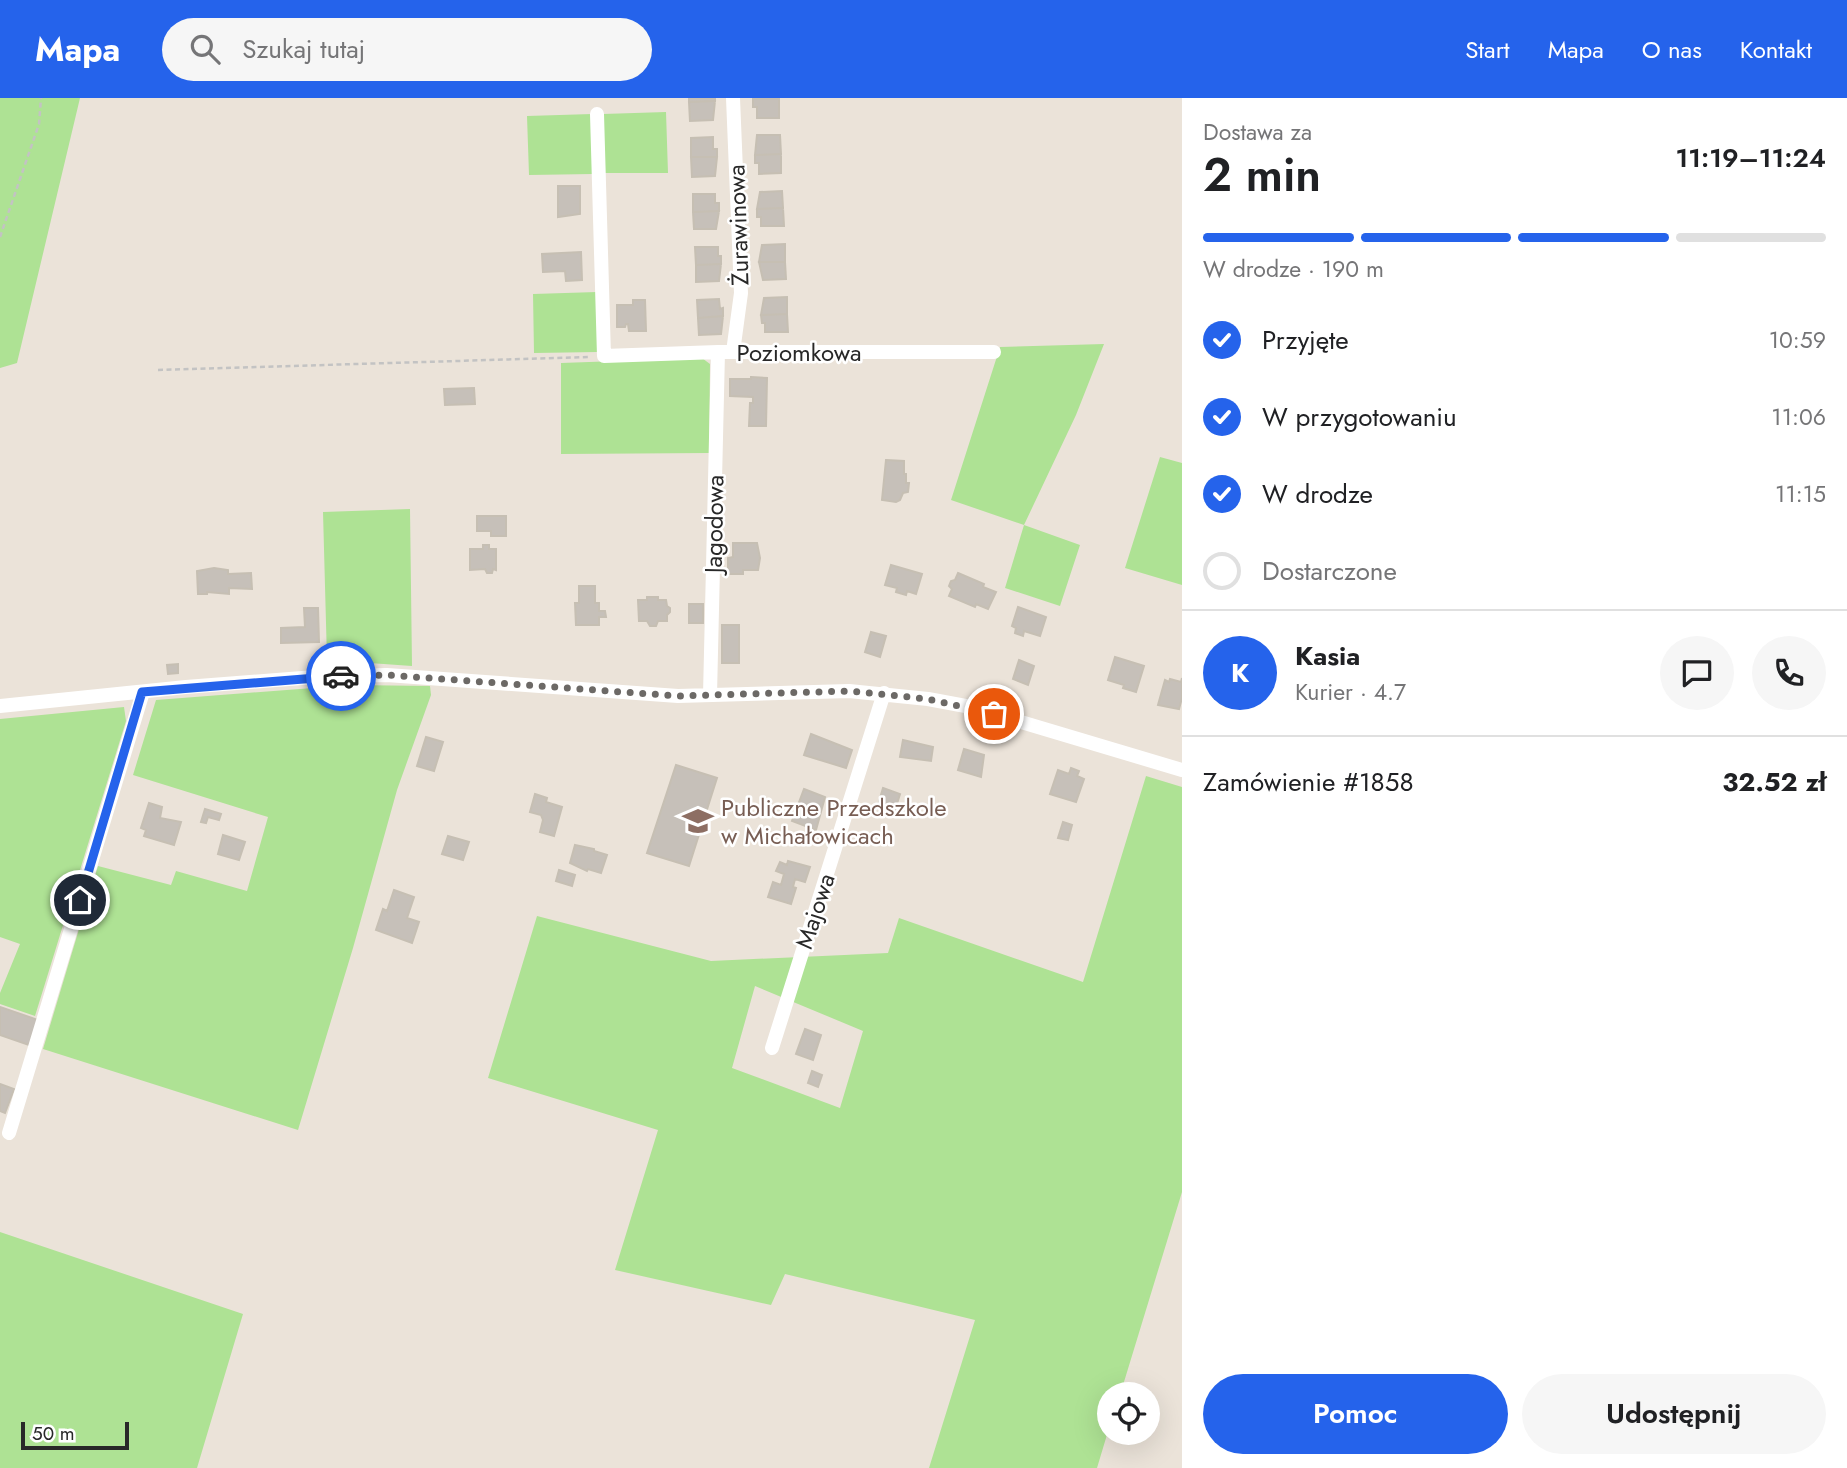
<!DOCTYPE html>
<html lang="pl">
<head>
<meta charset="utf-8">
<style>
  :root { --surface:#fff; --page:#f6f6f6; --text:#202124; --muted:#757577; --line:#e0e0e0; --accent:#2563eb }
  body { margin:0; font-family:Jost,sans-serif; background:var(--page); color:var(--text); height:100vh; display:flex; flex-direction:column; font-size:26px; white-space:nowrap }
  * { box-sizing:border-box; margin:0 }
  p { font-size:23px; color:var(--muted) }
  .icon { flex:none; width:38px; height:38px; fill:none; stroke:currentColor; stroke-width:2; stroke-linecap:round; stroke-linejoin:round }
  .map { position:relative; flex:1; overflow:hidden }
  .drawer { display:flex; flex-direction:column; background:var(--surface); width:665px }
  .drawer>* { flex:none }
  .fabs { position:absolute; left:1097px; top:1284px; display:grid; gap:14px }
  .fabs a { display:grid; place-items:center; width:63px; height:63px; border-radius:50%; background:var(--surface); box-shadow:0 7px 28px #0002; font-size:35px }
  .scale { position:absolute; left:21px; bottom:18px; width:108px; box-sizing:border-box; padding-left:7px; border:4px solid #282828; border-top:0; font-size:19px; line-height:24px; white-space:nowrap; color:#282828; -webkit-text-stroke:5px #fff; paint-order:stroke }
  .pin { position:absolute; display:grid; place-items:center; width:60px; height:60px; color:#fff; margin:-30px; border:4px solid #fff; border-radius:50%; box-shadow:0 2px 7px #0007 }
  .courier { position:absolute; display:grid; place-items:center; width:70px; height:70px; margin:-35px; border:5px solid #2563eb; border-radius:50%; background:#fff; color:#222; box-shadow:0 2px 9px #0007 }
  .head em { font-style:normal; font-weight:600 }
  .head div { display:flex; flex-direction:column-reverse }
  .head { display:flex; align-items:center; justify-content:space-between; height:119px; padding:0 21px }
  h1 { font-size:46px; font-weight:600; line-height:52px }
  .bar { display:grid; grid-template-columns:repeat(4,1fr); gap:10px 7px; align-content:center; height:84px; padding:0 21px }
  .bar i { height:9px; border-radius:5px; background:var(--line) }
  .bar .active { background:var(--accent) }
  .bar p { grid-column:span 4 }
  .line { display:flex; align-items:center; gap:18px; padding:0 21px; border-top:2px solid var(--line) }
  .line div { flex:1 }
  .round { display:grid; place-items:center; flex:none; width:74px; height:74px; border-radius:37px; background:var(--page) }
  ol { padding:0 21px; list-style:none }
  li { display:flex; align-items:center; gap:21px; height:77px }
  li p { margin-inline-start:auto }
  li .icon { padding:7px; border-radius:50%; background:var(--accent); color:#fff; stroke-width:4 }
  li:last-child { color:var(--muted) }
  li i { width:38px; height:38px; border:4px solid var(--line); border-radius:50% }
  .action { display:flex; gap:14px; margin-top:auto; padding:14px 21px }
  .action a { flex:1; height:80px; border-radius:42px; background:var(--accent); color:#fff; font-size:28px; font-weight:600; line-height:80px; text-align:center }
  .action a+a { background:var(--page); color:var(--text) }
  header { display:flex; align-items:center; gap:42px; box-sizing:border-box; height:98px; padding:0 35px; background:var(--accent); color:#fff }
  header strong { font-size:33px }
  nav { display:flex; gap:38px; margin-inline-start:auto; font-size:24px }
  .search { width:490px; height:63px; background:var(--page); display:flex; align-items:center; gap:18px; box-sizing:border-box; padding:0 24px; border-radius:38px; color:var(--muted); font-size:26px }
  main { display:flex; flex:1; min-height:0 }
  .map>svg:first-child { display:block }
</style>
</head>
<body>
<header>
<strong>Mapa</strong>
<div class="search"><svg class="icon" aria-label="search" viewBox="0 0 24 24"><circle cx="10" cy="10" r="6"/><path d="M15 15l6 6"/></svg>Szukaj tutaj</div>
<nav><a>Start</a><a>Mapa</a><a>O nas</a><a>Kontakt</a></nav>
</header>
<main>
<div class="map">
<svg width="1182" height="1370" viewBox="0 0 1182 1370">
  <rect width="100%" height="100%" fill="#ebe3d9"/>
  <path fill="#aee294" fill-rule="evenodd" d="M 0,0 L 80,0 L 17,265 L 0,270 Z
    M 666,14 L 668,75 L 604,75 L 603,16 Z
    M 592,16 L 593,76 L 529,77 L 527,18 Z
    M 597,194 L 598,254 L 534,255 L 533,196 Z
    M 1104,246 L 1076,317 L 1024,427 L 1080,447 L 1060,508 L 1005,490 L 1024,427 L 951,402 L 1000,249 Z
    M 702,260 L 710,266 L 709,355 L 561,356 L 561,265 Z
    M 1160,359 L 1182,365 L 1182,487 L 1125,470 Z
    M 410,411 L 412,568 L 327,562 L 323,414 Z
    M 352,587 L 430,588 L 431,597 L 397,692 L 353,850 L 298,1032 L 43,951 L 98,768 L 171,787 L 176,773 L 247,793 L 268,719 L 133,677 L 156,602 Z
    M 124,609 L 126,623 L 35,918 L 0,906 L 0,895 L 20,846 L 0,839 L 0,621 Z
    M 1146,678 L 1182,689 L 1182,1094 L 1120,1297 L 1110,1297 L 1109,1330 L 1097,1370 L 929,1370 L 975,1222 L 785,1176 L 771,1207 L 615,1172 L 658,1032 L 488,980 L 537,818 L 711,863 L 888,855 L 899,820 L 1083,884 ZM 755,888 L 863,933 L 840,1010 L 732,970 Z
    M 0,1134 L 243,1216 L 197,1370 L 0,1370 Z"/>
  <path fill="#c6c0b9" stroke="#c6bfb3" stroke-width="2" d="M 689,0 L 715,0 L 715,3 L 689,4 Z
    M 753,1 L 779,1 L 779,20 L 757,20 L 757,9 L 753,9 Z
    M 715,3 L 713,22 L 690,23 L 689,4 Z
    M 757,37 L 780,37 L 781,56 L 755,57 Z
    M 713,39 L 713,51 L 717,51 L 717,59 L 691,59 L 691,40 Z
    M 781,56 L 781,75 L 759,76 L 759,65 L 755,65 L 755,57 Z
    M 691,59 L 717,59 L 715,78 L 692,79 Z
    M 558,88 L 580,88 L 580,116 L 558,119 Z
    M 782,93 L 783,110 L 757,111 L 760,94 Z
    M 693,96 L 715,96 L 715,105 L 719,105 L 719,113 L 693,114 Z
    M 783,110 L 784,128 L 761,128 L 761,119 L 757,119 L 757,111 Z
    M 719,113 L 716,131 L 694,131 L 693,114 Z
    M 785,146 L 785,164 L 759,164 L 762,147 Z
    M 695,149 L 718,149 L 718,158 L 721,158 L 721,166 L 696,167 Z
    M 581,154 L 582,182 L 566,183 L 565,173 L 543,174 L 542,156 Z
    M 759,164 L 785,164 L 786,181 L 763,182 Z
    M 721,166 L 719,183 L 696,184 L 696,167 Z
    M 787,199 L 787,216 L 761,217 L 764,200 Z
    M 719,201 L 720,211 L 723,210 L 723,218 L 698,220 L 697,202 Z
    M 633,202 L 645,202 L 646,233 L 629,233 L 628,226 L 626,226 L 625,229 L 617,229 L 617,207 L 633,207 Z
    M 787,216 L 788,234 L 765,234 L 765,225 L 762,225 L 761,217 Z
    M 723,218 L 721,236 L 699,237 L 698,220 Z
    M 751,279 L 767,280 L 766,328 L 749,328 L 750,305 L 753,305 L 753,299 L 730,298 L 730,281 L 751,281 Z
    M 474,290 L 475,306 L 445,307 L 444,291 Z
    M 886,362 L 904,363 L 904,376 L 906,376 L 906,385 L 909,385 L 908,394 L 903,395 L 900,402 L 896,404 L 882,402 Z
    M 477,418 L 506,418 L 506,438 L 491,438 L 491,433 L 477,433 Z
    M 733,445 L 757,445 L 760,460 L 758,472 L 743,472 L 743,476 L 728,476 L 728,460 L 733,459 Z
    M 483,447 L 489,447 L 489,451 L 496,451 L 496,472 L 493,471 L 492,475 L 487,475 L 485,471 L 470,472 L 470,451 L 483,451 Z
    M 891,467 L 922,476 L 916,496 L 907,493 L 906,497 L 896,494 L 897,490 L 885,487 Z
    M 214,470 L 228,472 L 228,476 L 251,475 L 252,491 L 229,490 L 229,496 L 207,494 L 207,496 L 198,496 L 197,473 Z
    M 958,475 L 984,486 L 983,489 L 996,494 L 988,511 L 976,506 L 975,509 L 949,498 L 952,491 L 949,488 L 951,483 L 955,482 Z
    M 579,488 L 595,488 L 595,505 L 599,505 L 599,513 L 605,513 L 606,519 L 599,519 L 599,527 L 576,527 L 575,505 L 579,505 Z
    M 647,499 L 658,499 L 658,502 L 666,502 L 667,508 L 670,510 L 670,514 L 667,517 L 667,523 L 658,523 L 656,528 L 650,528 L 647,523 L 639,523 L 638,502 L 647,502 Z
    M 689,506 L 703,506 L 703,525 L 689,525 Z
    M 1018,509 L 1046,519 L 1040,538 L 1024,533 L 1023,538 L 1015,535 L 1016,530 L 1012,528 Z
    M 304,510 L 318,510 L 319,544 L 281,545 L 281,530 L 305,529 Z
    M 722,527 L 739,527 L 739,565 L 722,565 Z
    M 871,534 L 886,538 L 880,559 L 865,554 Z
    M 1115,559 L 1144,568 L 1136,594 L 1123,590 L 1124,587 L 1108,582 Z
    M 1019,562 L 1034,568 L 1028,587 L 1013,581 Z
    M 178,566 L 178,575 L 168,576 L 167,567 Z
    M 1182,580 L 1182,600 L 1179,611 L 1158,607 L 1165,582 L 1169,584 L 1170,581 L 1181,584 Z
    M 811,636 L 852,652 L 846,670 L 804,657 Z
    M 426,639 L 443,644 L 434,673 L 417,668 Z
    M 903,642 L 933,649 L 931,663 L 900,659 Z
    M 964,651 L 984,657 L 981,679 L 958,672 Z
    M 676,667 L 717,680 L 689,768 L 647,755 Z
    M 1071,670 L 1079,673 L 1077,678 L 1084,681 L 1076,704 L 1050,696 L 1058,672 L 1069,676 Z
    M 883,690 L 900,696 L 895,712 L 878,707 Z
    M 804,691 L 825,699 L 816,732 L 792,723 Z
    M 535,696 L 547,700 L 546,704 L 562,709 L 554,738 L 540,734 L 543,722 L 541,717 L 530,714 Z
    M 149,705 L 162,709 L 160,720 L 181,724 L 174,747 L 144,738 L 146,732 L 141,730 Z
    M 205,711 L 221,716 L 219,722 L 208,719 L 206,725 L 201,724 Z
    M 1063,724 L 1072,727 L 1068,742 L 1058,740 Z
    M 223,737 L 245,744 L 239,762 L 218,756 Z
    M 448,738 L 469,744 L 463,762 L 442,756 Z
    M 575,747 L 594,751 L 594,753 L 607,757 L 601,775 L 588,771 L 587,773 L 570,765 Z
    M 788,763 L 810,769 L 805,784 L 795,781 L 793,789 L 796,790 L 791,806 L 768,799 L 773,784 L 781,787 L 784,776 L 776,773 L 780,764 L 787,767 Z
    M 559,772 L 575,777 L 572,788 L 556,783 Z
    M 394,792 L 414,799 L 407,820 L 419,824 L 412,845 L 376,832 L 383,811 L 387,813 Z
    M 0,909 L 38,922 L 29,947 L 0,937 Z
    M 805,931 L 821,937 L 813,962 L 796,956 Z
    M 812,973 L 822,977 L 818,989 L 808,985 Z
    M 0,986 L 14,991 L 5,1015 L 0,1013 Z"/>
  <g fill="none" stroke-linecap="round" stroke-linejoin="round">
    <path stroke="#c3c3c3" stroke-width="2.5" stroke-dasharray="5 3.5" stroke-linecap="butt" d="M 0,139 L 39,26 L 41,0
      M 158,272 L 589,259"/>
    <path stroke="#fff" stroke-width="14" d="M 733,0 L 741,195 L 733,254
      M 597,16 L 604,258 L 718,254 L 994,254
      M 710,597 L 718,254
      M 0,608 L 186,589 L 315,579 L 387,577 L 678,598 L 849,593 L 928,601 L 971,609 L 1182,672
      M 772,950 L 884,595
      M 9,1035 L 143,594"/>
  </g>
  <g fill="none" stroke-linecap="round" stroke-linejoin="round">
    <path stroke="#6c6966" stroke-width="7" stroke-dasharray="0 12.6" d="M 341,578 L 387,577 L 678,598 L 849,593 L 928,601 L 994,616"/>
    <path stroke="#2563eb" stroke-width="9" d="M 80,802 L 142,594 L 341,578"/>
  </g>
  <defs>
    <g id="school-bare" transform="scale(2.415)"><path d="M0-5L7-2L0 1L-7-2ZM-4 1L0 2.5L4 1V4Q0 6-4 4Z" fill="#8d6e63" stroke="#fff" stroke-width="2.5" paint-order="stroke"/></g>
  </defs>
  <g fill-rule="evenodd">
    <use href="#school-bare" x="698" y="723"/>
  </g>
  <g text-anchor="middle" dominant-baseline="central" stroke-width="5" stroke-linejoin="round" paint-order="stroke">
    <g font-size="24" fill="#282828" stroke="#fff">
      <text transform="translate(738 127) rotate(-92)">Żurawinowa</text>
      <text x="799" y="254">Poziomkowa</text>
      <text transform="translate(714 426) rotate(-89)">Jagodowa</text>
      <text transform="translate(815 813) rotate(-72)">Majowa</text>
    </g>
    <g font-size="24" fill="#785e54" stroke="#fff" text-anchor="start">
      <text x="721" y="709">Publiczne Przedszkole<tspan x="721" dy="28">w Michałowicach</tspan></text>
    </g>
  </g>
</svg>
<div class="fabs">
<a><svg class="icon" aria-label="locate" viewBox="0 0 24 24"><circle cx="12" cy="12" r="6"/><path d="M12 2v4M12 18v4M2 12h4M18 12h4"/></svg></a>
</div>
<div class="scale">50 m</div>
<div class="pin" style="left:994px;top:616px;background:#ea580c"><svg class="icon" aria-label="bag" viewBox="0 0 24 24"><path d="M5 8h14l-1 12H6zM9 8a3 3 0 0 1 6 0"/></svg></div>
<div class="pin" style="left:80px;top:802px;background:#1f2937"><svg class="icon" aria-label="home" viewBox="0 0 24 24"><path d="M3 11l9-7 9 7M6 9v11h12V9"/></svg></div>
<div class="courier" style="left:341px;top:578px"><svg class="icon" aria-label="car" viewBox="0 0 24 24"><path d="M5 17H2v-5l4-1 3-4h7l3 4 3 1v5h-3M9 17h6M6 11h13"/><circle cx="7" cy="17" r="2"/><circle cx="17" cy="17" r="2"/></svg></div>
</div>
<section class="drawer">
<div class="head"><div><h1>2 min</h1><p>Dostawa za</p></div><em>11:19–11:24</em></div>
<div class="bar"><i class="active"></i><i class="active"></i><i class="active"></i><i></i><p>W drodze · 190 m</p></div>
<ol>
<li><svg class="icon" aria-label="check" viewBox="0 0 24 24"><path d="M5 12l5 5 9-10"/></svg>Przyjęte<p>10:59</p></li>
<li><svg class="icon" aria-label="check" viewBox="0 0 24 24"><path d="M5 12l5 5 9-10"/></svg>W przygotowaniu<p>11:06</p></li>
<li><svg class="icon" aria-label="check" viewBox="0 0 24 24"><path d="M5 12l5 5 9-10"/></svg>W drodze<p>11:15</p></li>
<li><i></i>Dostarczone</li>
</ol>
<div class="line" style="height:126px"><b class="round" style="background:var(--accent);color:#fff">K</b><div><b>Kasia</b><p>Kurier · 4.7</p></div><a class="round"><svg class="icon" aria-label="chat" viewBox="0 0 24 24"><path d="M4 5h16v11H9l-5 4z"/></svg></a><a class="round"><svg class="icon" aria-label="phone" viewBox="0 0 24 24"><path d="M5 4h4l2 5-3 2q2 4 5 5l2-3 5 2v4C11 20 4 13 5 4z"/></svg></a></div>
<div class="line" style="height:91px"><div>Zamówienie #1858</div><b>32.52 zł</b></div>
<div class="action"><a>Pomoc</a><a>Udostępnij</a></div>
</section>
</main>
</body>
</html>
